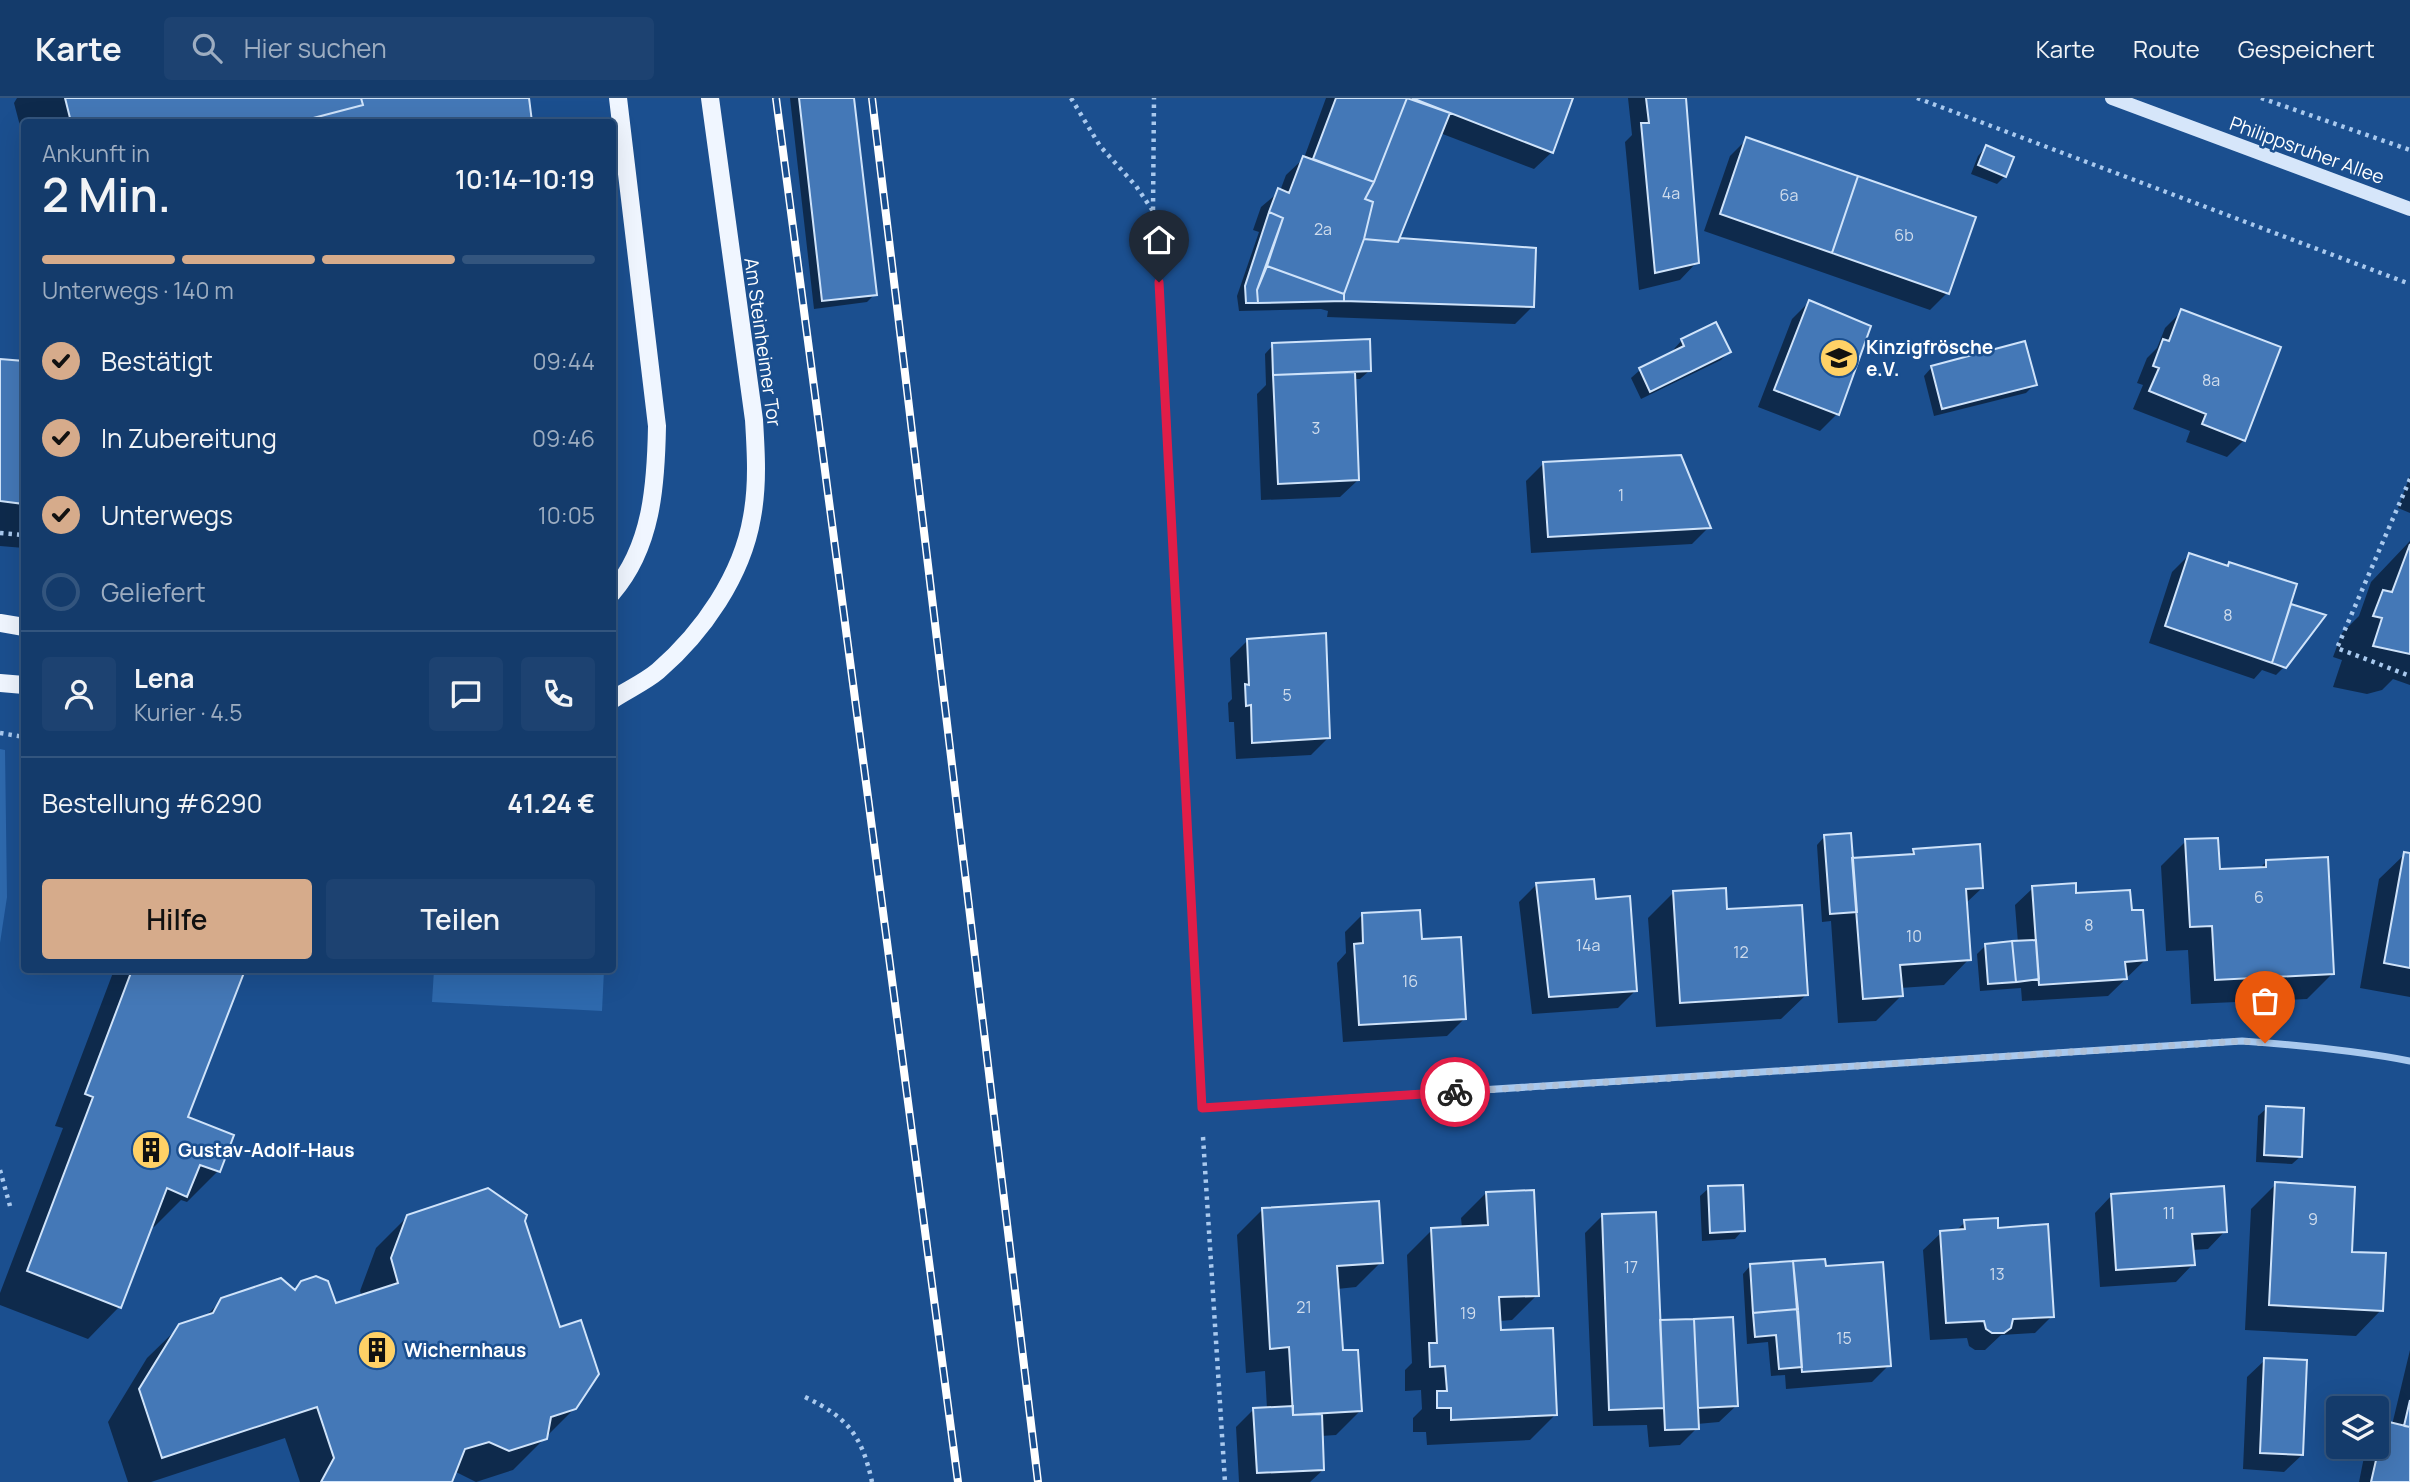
<!DOCTYPE html>
<html lang="de">
<head>
<meta charset="utf-8">
<style>
  :root { --surface:#143b6b; --page:#1d4271; --text:#f1f3f6; --muted:#9dadc1; --line:#33557e; --accent:#d6ab8b }
  body { margin:0; font-family:Manrope,sans-serif; background:var(--page); color:var(--text); height:100vh; display:flex; flex-direction:column; font-size:26px; white-space:nowrap }
  * { box-sizing:border-box; margin:0 }
  p { font-size:23px; color:var(--muted) }
  .icon { flex:none; width:38px; height:38px; fill:none; stroke:currentColor; stroke-width:2; stroke-linecap:round; stroke-linejoin:round }
  .map { position:relative; flex:1; overflow:hidden }
  .side { position:absolute; left:21px; top:21px; width:595px; height:854px; display:flex; flex-direction:column; background:var(--surface); border-radius:7px; box-shadow:0 7px 28px #0002,0 0 0 2px var(--line) }
  .side>* { flex:none }
  .controls { position:absolute; left:2326px; top:1298px; display:grid; gap:14px }
  .controls a { display:grid; place-items:center; width:63px; height:63px; border-radius:7px; background:var(--surface); box-shadow:0 7px 28px #0002,0 0 0 2px var(--line); font-size:35px }
  .pin { position:absolute; display:grid; place-items:center; width:60px; height:60px; color:#fff; margin:-72px -30px; border-radius:50% 50% 50% 0; rotate:-45deg; box-shadow:0 0 7px #0007 }
  .pin .icon { rotate:45deg }
  .courier { position:absolute; display:grid; place-items:center; width:70px; height:70px; margin:-35px; border:5px solid #e11d48; border-radius:50%; background:#fff; color:#222; box-shadow:0 2px 9px #0007 }
  .headline em { font-style:normal; font-weight:600 }
  .headline div { display:flex; flex-direction:column-reverse }
  .headline { display:flex; align-items:center; justify-content:space-between; height:119px; padding:0 21px }
  h1 { font-size:46px; font-weight:600; line-height:52px }
  .bar { display:grid; grid-template-columns:repeat(4,1fr); gap:10px 7px; align-content:center; height:84px; padding:0 21px }
  .bar i { height:9px; border-radius:5px; background:var(--line) }
  .bar .selected { background:var(--accent) }
  .bar p { grid-column:span 4 }
  .line { display:flex; align-items:center; gap:18px; padding:0 21px; border-top:2px solid var(--line) }
  .line div { flex:1 }
  .round { display:grid; place-items:center; flex:none; width:74px; height:74px; border-radius:7px; background:var(--page) }
  ol { padding:0 21px; list-style:none }
  li { display:flex; align-items:center; gap:21px; height:77px }
  li p { margin-inline-start:auto }
  li .icon { padding:7px; border-radius:50%; background:var(--accent); color:#111; stroke-width:4 }
  li:last-child { color:var(--muted) }
  li i { width:38px; height:38px; border:4px solid var(--line); border-radius:50% }
  .primary-button { display:flex; gap:14px; margin-top:auto; padding:14px 21px }
  .primary-button a { flex:1; height:80px; border-radius:7px; background:var(--accent); color:#111; font-size:28px; font-weight:600; line-height:80px; text-align:center }
  .primary-button a+a { background:var(--page); color:var(--text) }
  header { display:flex; align-items:center; gap:42px; box-sizing:border-box; height:98px; padding:0 35px; background:var(--surface); border-bottom:2px solid var(--line) }
  header strong { font-size:33px }
  nav { display:flex; gap:38px; margin-inline-start:auto; font-size:24px }
  .search { width:490px; height:63px; background:var(--page); display:flex; align-items:center; gap:18px; box-sizing:border-box; padding:0 24px; border-radius:7px; color:var(--muted); font-size:26px }
  .map>svg:first-child { display:block }
</style>
</head>
<body>
<header>
<strong>Karte</strong>
<div class="search"><svg class="icon" aria-label="search" viewBox="0 0 24 24"><circle cx="10" cy="10" r="6"/><path d="M15 15l6 6"/></svg>Hier suchen</div>
<nav><a>Karte</a><a>Route</a><a>Gespeichert</a></nav>
</header>
<div class="map">
<svg width="2410" height="1384" viewBox="0 0 2410 1384">
  <rect width="100%" height="100%" fill="#1b4f8f"/>
  <path fill="#2e69ad" d="M 0,651 L 5,652 L 7,799 L 0,845 Z
    M 434,872 L 604,872 L 602,913 L 432,904 Z"/>
  <path fill="#0007" d="M 17,0 L 527,0 L 530,24 L 24,24 L 24,43 L 14,5 Z
    M 790,0 L 853,0 L 875,196 L 867,204 L 814,211 Z
    M 1326,0 L 1571,0 L 1552,54 L 1534,71 L 1440,35 L 1397,141 L 1534,151 L 1533,208 L 1515,226 L 1327,219 L 1328,213 L 1321,211 L 1239,213 L 1237,198 L 1259,134 L 1253,132 L 1261,109 L 1280,93 L 1286,77 L 1304,60 Z
    M 1628,0 L 1684,0 L 1697,164 L 1680,182 L 1639,192 L 1625,44 L 1632,37 Z
    M 1747,41 L 1947,195 L 1930,212 L 1704,133 L 1730,58 Z
    M 1986,49 L 2005,78 L 1997,86 L 1971,76 L 1978,58 Z
    M 1809,204 L 1837,316 L 1820,333 L 1758,309 L 1792,221 Z
    M 2182,213 L 2244,342 L 2227,359 L 2186,344 L 2190,333 L 2133,311 L 2143,287 L 2137,285 L 2147,260 L 2157,250 L 2165,230 Z
    M 1682,242 L 1729,254 L 1721,262 L 1641,301 L 1631,280 L 1640,272 L 1675,254 L 1674,251 Z
    M 1273,247 L 1369,273 L 1360,281 L 1354,281 L 1358,382 L 1340,399 L 1261,402 L 1257,296 L 1266,287 L 1265,256 Z
    M 0,262 L 24,265 L 24,450 L 0,448 Z
    M 1932,269 L 2035,286 L 2026,295 L 1934,318 L 1924,278 Z
    M 1543,366 L 1709,429 L 1692,446 L 1531,455 L 1526,383 Z
    M 2410,378 L 2410,415 L 2398,410 Z
    M 2410,443 L 2410,587 L 2393,581 L 2382,592 L 2367,596 L 2333,589 L 2342,562 L 2333,559 L 2342,535 L 2359,518 L 2371,484 Z
    M 2189,457 L 2227,469 L 2230,466 L 2287,512 L 2292,508 L 2284,569 L 2276,577 L 2262,572 L 2254,581 L 2149,545 L 2172,474 Z
    M 1248,542 L 1328,640 L 1311,657 L 1236,661 L 1234,624 L 1229,624 L 1228,605 L 1232,601 L 1230,560 Z
    M 1825,738 L 1851,762 L 1908,758 L 1914,752 L 1982,790 L 1965,806 L 1969,861 L 1944,887 L 1900,890 L 1901,898 L 1876,923 L 1838,925 L 1831,823 L 1822,824 L 1817,747 Z
    M 2186,743 L 2219,772 L 2259,771 L 2267,763 L 2332,876 L 2307,901 L 2191,906 L 2188,852 L 2166,853 L 2161,768 Z
    M 2405,756 L 2410,757 L 2410,899 L 2360,890 L 2379,781 Z
    M 1536,787 L 1594,803 L 1635,893 L 1618,910 L 1532,916 L 1519,804 Z
    M 2033,790 L 2075,797 L 2130,814 L 2145,862 L 2108,898 L 2022,903 L 2021,890 L 1980,893 L 1977,856 L 1986,847 L 2018,845 L 2015,807 Z
    M 1673,795 L 1726,813 L 1807,896 L 1781,921 L 1656,929 L 1648,820 Z
    M 1362,817 L 1421,843 L 1465,920 L 1447,938 L 1343,944 L 1337,865 L 1346,855 L 1345,834 Z
    M 114,872 L 243,872 L 186,1020 L 218,1073 L 187,1104 L 181,1102 L 154,1129 L 151,1128 L 119,1209 L 88,1241 L 0,1207 L 0,1195 L 63,1030 L 55,1028 Z
    M 2267,1010 L 2301,1058 L 2292,1066 L 2256,1064 L 2258,1018 Z
    M 2276,1086 L 2350,1155 L 2381,1212 L 2356,1238 L 2245,1232 L 2251,1111 Z
    M 1709,1090 L 1743,1132 L 1735,1141 L 1702,1143 L 1700,1098 Z
    M 1486,1095 L 1537,1197 L 1512,1222 L 1499,1223 L 1499,1234 L 1555,1317 L 1530,1342 L 1427,1347 L 1426,1334 L 1413,1334 L 1413,1320 L 1422,1311 L 1421,1292 L 1405,1293 L 1405,1272 L 1412,1265 L 1407,1157 L 1432,1132 L 1462,1130 L 1461,1120 Z
    M 2112,1097 L 2225,1133 L 2208,1151 L 2192,1152 L 2193,1166 L 2176,1184 L 2100,1189 L 2095,1115 Z
    M 1262,1112 L 1381,1164 L 1356,1189 L 1337,1191 L 1342,1254 L 1361,1312 L 1336,1337 L 1321,1338 L 1323,1372 L 1310,1384 L 1239,1384 L 1236,1329 L 1253,1312 L 1267,1311 L 1265,1273 L 1246,1275 L 1237,1137 Z
    M 1603,1117 L 1658,1223 L 1737,1307 L 1719,1324 L 1697,1326 L 1697,1330 L 1680,1347 L 1649,1349 L 1647,1327 L 1593,1328 L 1585,1135 Z
    M 408,1118 L 523,1123 L 575,1310 L 513,1372 L 476,1384 L 456,1374 L 453,1375 L 450,1384 L 300,1384 L 285,1340 L 151,1384 L 128,1384 L 108,1324 L 147,1260 L 180,1228 L 204,1220 L 222,1202 L 293,1193 L 302,1184 L 335,1208 L 362,1199 L 360,1193 L 376,1150 Z
    M 1965,1124 L 1997,1131 L 2052,1218 L 2035,1235 L 2001,1237 L 1985,1252 L 1975,1252 L 1969,1248 L 1967,1240 L 1930,1242 L 1923,1152 L 1941,1135 L 1956,1133 Z
    M 1751,1167 L 1824,1170 L 1889,1267 L 1872,1284 L 1786,1291 L 1785,1277 L 1771,1278 L 1768,1244 L 1747,1246 L 1743,1176 Z
    M 2410,1252 L 2410,1384 L 2359,1384 L 2366,1349 L 2376,1349 L 2376,1334 L 2385,1325 L 2392,1327 Z
    M 2265,1262 L 2302,1357 L 2284,1374 L 2243,1371 L 2247,1279 Z"/>
  <path fill="#4478b7" stroke="#cfe3fa" stroke-width="2" d="M 65,0 L 361,0 L 363,7 L 298,24 L 71,24 Z
    M 361,0 L 529,0 L 532,24 L 298,24 L 363,7 Z
    M 799,0 L 854,0 L 877,197 L 822,203 Z
    M 1336,0 L 1407,0 L 1374,84 L 1313,61 Z
    M 1407,0 L 1450,15 L 1398,144 L 1364,141 L 1373,104 L 1365,101 L 1374,84 Z
    M 1412,0 L 1573,0 L 1553,55 Z
    M 1646,0 L 1686,0 L 1699,165 L 1655,175 L 1641,25 L 1649,25 Z
    M 1746,39 L 1858,78 L 1832,155 L 1720,116 Z
    M 1986,47 L 2014,59 L 2006,79 L 1978,67 Z
    M 1303,58 L 1374,84 L 1365,101 L 1373,104 L 1364,141 L 1344,196 L 1267,168 L 1283,120 L 1269,114 L 1278,90 L 1289,95 Z
    M 1858,78 L 1976,119 L 1949,196 L 1832,155 Z
    M 1269,114 L 1283,120 L 1257,192 L 1258,205 L 1246,205 L 1245,188 Z
    M 1400,140 L 1536,150 L 1534,209 L 1344,203 L 1344,196 L 1364,141 L 1398,144 Z
    M 1267,168 L 1344,196 L 1344,203 L 1258,205 L 1257,192 Z
    M 1809,202 L 1871,228 L 1839,317 L 1774,292 Z
    M 2181,211 L 2281,249 L 2245,343 L 2202,326 L 2206,316 L 2149,293 L 2159,270 L 2153,268 L 2163,241 L 2169,243 Z
    M 1716,224 L 1731,254 L 1650,294 L 1639,270 L 1684,248 L 1681,241 Z
    M 1370,241 L 1371,273 L 1273,277 L 1272,245 Z
    M 2025,243 L 2037,287 L 1942,311 L 1931,268 Z
    M 0,261 L 24,263 L 24,406 L 0,403 Z
    M 1355,274 L 1359,382 L 1278,386 L 1273,277 Z
    M 1681,357 L 1711,430 L 1548,439 L 1543,364 Z
    M 2410,446 L 2410,556 L 2373,548 L 2382,520 L 2373,518 L 2383,492 L 2392,494 Z
    M 2189,455 L 2228,468 L 2229,464 L 2297,486 L 2272,565 L 2165,528 Z
    M 2291,506 L 2326,517 L 2286,570 L 2272,565 Z
    M 1326,535 L 1330,640 L 1252,645 L 1251,607 L 1246,608 L 1245,586 L 1249,587 L 1247,541 Z
    M 1851,735 L 1857,814 L 1830,816 L 1824,737 Z
    M 2218,740 L 2220,771 L 2266,769 L 2266,762 L 2328,759 L 2334,876 L 2215,882 L 2212,828 L 2190,829 L 2185,741 Z
    M 1980,746 L 1983,790 L 1966,791 L 1971,862 L 1900,867 L 1903,898 L 1863,901 L 1852,760 L 1914,756 L 1913,751 Z
    M 2404,754 L 2410,755 L 2410,870 L 2384,865 Z
    M 1594,781 L 1596,801 L 1630,798 L 1637,893 L 1549,899 L 1536,785 Z
    M 2076,785 L 2076,795 L 2130,792 L 2132,812 L 2143,812 L 2147,862 L 2125,864 L 2127,881 L 2039,887 L 2032,788 Z
    M 1726,790 L 1727,811 L 1802,807 L 1808,897 L 1680,905 L 1673,793 Z
    M 1420,812 L 1422,841 L 1461,839 L 1466,921 L 1359,927 L 1354,846 L 1363,845 L 1362,815 Z
    M 2036,842 L 2039,881 L 2016,884 L 2012,843 Z
    M 2012,843 L 2016,884 L 1988,886 L 1985,846 Z
    M 132,872 L 245,872 L 188,1019 L 234,1037 L 220,1074 L 200,1067 L 187,1099 L 167,1090 L 121,1210 L 27,1173 L 93,999 L 85,996 Z
    M 2266,1008 L 2304,1010 L 2302,1059 L 2264,1057 Z
    M 2275,1084 L 2355,1089 L 2352,1154 L 2386,1155 L 2383,1213 L 2269,1207 Z
    M 1743,1087 L 1745,1133 L 1710,1135 L 1708,1088 Z
    M 2224,1088 L 2227,1134 L 2192,1136 L 2195,1167 L 2116,1172 L 2111,1096 Z
    M 488,1090 L 527,1117 L 525,1123 L 560,1229 L 581,1222 L 599,1276 L 576,1311 L 551,1319 L 547,1341 L 509,1353 L 489,1344 L 465,1351 L 452,1384 L 321,1384 L 334,1360 L 317,1309 L 162,1360 L 139,1291 L 179,1226 L 213,1215 L 221,1200 L 281,1180 L 295,1192 L 301,1183 L 316,1178 L 328,1183 L 336,1205 L 398,1185 L 391,1160 L 407,1117 Z
    M 1534,1092 L 1539,1198 L 1499,1199 L 1501,1232 L 1553,1230 L 1557,1317 L 1451,1322 L 1451,1310 L 1437,1310 L 1437,1293 L 1447,1293 L 1445,1268 L 1430,1269 L 1429,1245 L 1437,1245 L 1431,1130 L 1488,1127 L 1486,1094 Z
    M 1379,1103 L 1383,1165 L 1337,1168 L 1343,1252 L 1358,1252 L 1362,1313 L 1293,1317 L 1289,1249 L 1270,1251 L 1262,1110 Z
    M 1656,1114 L 1664,1310 L 1609,1312 L 1602,1116 Z
    M 1998,1120 L 1998,1130 L 2048,1126 L 2054,1219 L 2013,1221 L 2011,1230 L 2004,1235 L 1992,1235 L 1986,1231 L 1984,1223 L 1946,1225 L 1940,1133 L 1965,1131 L 1964,1122 Z
    M 1825,1161 L 1826,1168 L 1883,1164 L 1891,1268 L 1802,1274 L 1793,1163 Z
    M 1793,1163 L 1798,1211 L 1753,1215 L 1750,1166 Z
    M 1798,1211 L 1802,1269 L 1779,1271 L 1776,1237 L 1755,1239 L 1753,1215 Z
    M 1733,1219 L 1738,1308 L 1698,1310 L 1694,1221 Z
    M 1694,1221 L 1699,1331 L 1665,1332 L 1660,1222 Z
    M 2264,1260 L 2307,1262 L 2303,1357 L 2260,1355 Z
    M 2410,1302 L 2410,1329 L 2404,1328 Z
    M 1293,1308 L 1293,1317 L 1322,1316 L 1324,1372 L 1257,1375 L 1253,1310 Z
    M 2385,1323 L 2410,1329 L 2410,1384 L 2371,1384 Z"/>
  <g fill="none" stroke-linecap="round" stroke-linejoin="round">
    <path stroke="#a9c9ee" stroke-width="4.5" stroke-dasharray="3.5 5" stroke-linecap="butt" d="M 1071,0 L 1100,48 L 1136,88 L 1153,113 L 1157,154
      M 1917,0 L 2410,186
      M 2261,0 L 2410,52
      M 1153,112 L 1154,0
      M 2410,381 L 2337,550 L 2410,578
      M 0,435 L 24,437
      M 0,635 L 24,639
      M 1203,1039 L 1225,1384
      M 0,1072 L 10,1108
      M 805,1299 C 847,1319 862,1337 872,1384"/>
    <path stroke="#a9c9ee" stroke-width="7" d="M 1159,184 L 1202,1010 L 2242,943 C 2299,947 2354,952 2410,963"/>
    <path stroke="#d6e6fa" stroke-width="14" d="M 2112,0 L 2410,111"/>
    <path stroke="#f0f6ff" stroke-width="18" d="M 612,495 C 652,449 656,387 657,328 L 618,0
      M 0,525 L 24,529
      M 0,585 L 24,587
      M 612,602 C 627,592 645,584 658,573 C 703,534 742,478 752,419 C 758,387 756,354 754,322 L 710,0"/>
    <g stroke="#fff" stroke-width="8">
      <path id="rail" d="M 776,0 L 958,1384
        M 872,0 L 1038,1384"/>
    </g>
    <use href="#rail" stroke="#1b4f8f" stroke-width="5" stroke-dasharray="16" stroke-linecap="butt"/>
  </g>
  <g fill="none" stroke-linecap="round" stroke-linejoin="round">
    <path stroke="#afc1d8" stroke-width="7" stroke-dasharray="0 12.6" d="M 1455,994 L 2242,943 L 2265,945"/>
    <path stroke="#e11d48" stroke-width="9" d="M 1159,184 L 1202,1010 L 1455,994"/>
  </g>
  <defs>
    <g id="school-disc" transform="scale(2.0125)"><circle r="9.5" fill="#ffd166" stroke="#1b4f8f"/><path d="M0-5L7-2L0 1L-7-2ZM-4 1L0 2.5L4 1V4Q0 6-4 4Z" fill="#111"/></g>
    <g id="building-disc" transform="scale(2.0125)"><circle r="9.5" fill="#ffd166" stroke="#1b4f8f"/><path d="M-4-6H4V6H1V3H-1V6H-4ZM-2.5-4.3h1.7v1.8h-1.7ZM.8-4.3h1.7v1.8H.8ZM-2.5-1h1.7V.8h-1.7ZM.8-1h1.7V.8H.8Z" fill="#111"/></g>
  </defs>
  <g fill-rule="evenodd">
    <use href="#school-disc" x="1839" y="260"/>
    <use href="#building-disc" x="151" y="1052"/>
    <use href="#building-disc" x="377" y="1252"/>
  </g>
  <g text-anchor="middle" dominant-baseline="central" stroke-width="5" stroke-linejoin="round" paint-order="stroke">
    <g font-size="16" fill="#d0dded">
      <text x="1671" y="95">4a</text>
      <text x="1789" y="97">6a</text>
      <text x="1323" y="131">2a</text>
      <text x="1904" y="137">6b</text>
      <text x="2211" y="282">8a</text>
      <text x="1316" y="330">3</text>
      <text x="1621" y="397">1</text>
      <text x="2228" y="517">8</text>
      <text x="1287" y="597">5</text>
      <text x="2259" y="799">6</text>
      <text x="2089" y="827">8</text>
      <text x="1914" y="838">10</text>
      <text x="1588" y="847">14a</text>
      <text x="1741" y="854">12</text>
      <text x="1410" y="883">16</text>
      <text x="2169" y="1115">11</text>
      <text x="2313" y="1121">9</text>
      <text x="1631" y="1169">17</text>
      <text x="1997" y="1176">13</text>
      <text x="1304" y="1209">21</text>
      <text x="1468" y="1215">19</text>
      <text x="1844" y="1240">15</text>
    </g>
    <g font-size="19" fill="#fff" stroke="#1b4f8f">
      <text transform="translate(2307 52) rotate(20)">Philippsruher Allee</text>
      <text transform="translate(763 244) rotate(82)">Am Steinheimer Tor</text>
    </g>
    <g font-size="19" font-weight="bold" fill="#fff" stroke="#1b4f8f" text-anchor="start">
      <text x="1866" y="249">Kinzigfrösche<tspan x="1866" dy="22">e.V.</tspan></text>
      <text x="178" y="1052">Gustav-Adolf-Haus</text>
      <text x="404" y="1252">Wichernhaus</text>
    </g>
  </g>
</svg>
<div class="controls">
<a><svg class="icon" aria-label="layers" viewBox="0 0 24 24"><path d="M12 4l9 5-9 5-9-5zM3 14l9 5 9-5"/></svg></a>
</div>
<div class="pin" style="left:2265px;top:945px;background:#ea580c"><svg class="icon" aria-label="bag" viewBox="0 0 24 24"><path d="M5 8h14l-1 12H6zM9 8a3 3 0 0 1 6 0"/></svg></div>
<div class="pin" style="left:1159px;top:184px;background:#1f2937"><svg class="icon" aria-label="home" viewBox="0 0 24 24"><path d="M3 11l9-7 9 7M6 9v11h12V9"/></svg></div>
<div class="courier" style="left:1455px;top:994px"><svg class="icon" aria-label="bike" viewBox="0 0 24 24"><circle cx="6" cy="16" r="4"/><circle cx="18" cy="16" r="4"/><path d="M6 16l4-8h5l3 8M10 8l3 8H6M13 5h3"/></svg></div>
<section class="side">
<div class="headline"><div><h1>2 Min.</h1><p>Ankunft in</p></div><em>10:14–10:19</em></div>
<div class="bar"><i class="selected"></i><i class="selected"></i><i class="selected"></i><i></i><p>Unterwegs · 140 m</p></div>
<ol>
<li><svg class="icon" aria-label="check" viewBox="0 0 24 24"><path d="M5 12l5 5 9-10"/></svg>Bestätigt<p>09:44</p></li>
<li><svg class="icon" aria-label="check" viewBox="0 0 24 24"><path d="M5 12l5 5 9-10"/></svg>In Zubereitung<p>09:46</p></li>
<li><svg class="icon" aria-label="check" viewBox="0 0 24 24"><path d="M5 12l5 5 9-10"/></svg>Unterwegs<p>10:05</p></li>
<li><i></i>Geliefert</li>
</ol>
<div class="line" style="height:126px"><a class="round"><svg class="icon" aria-label="person" viewBox="0 0 24 24"><circle cx="12" cy="8" r="4"/><path d="M4 21q1-7 8-7t8 7"/></svg></a><div><b>Lena</b><p>Kurier · 4.5</p></div><a class="round"><svg class="icon" aria-label="chat" viewBox="0 0 24 24"><path d="M4 5h16v11H9l-5 4z"/></svg></a><a class="round"><svg class="icon" aria-label="phone" viewBox="0 0 24 24"><path d="M5 4h4l2 5-3 2q2 4 5 5l2-3 5 2v4C11 20 4 13 5 4z"/></svg></a></div>
<div class="line" style="height:91px"><div>Bestellung #6290</div><b>41.24 €</b></div>
<div class="primary-button"><a>Hilfe</a><a>Teilen</a></div>
</section>
</div>
</body>
</html>
